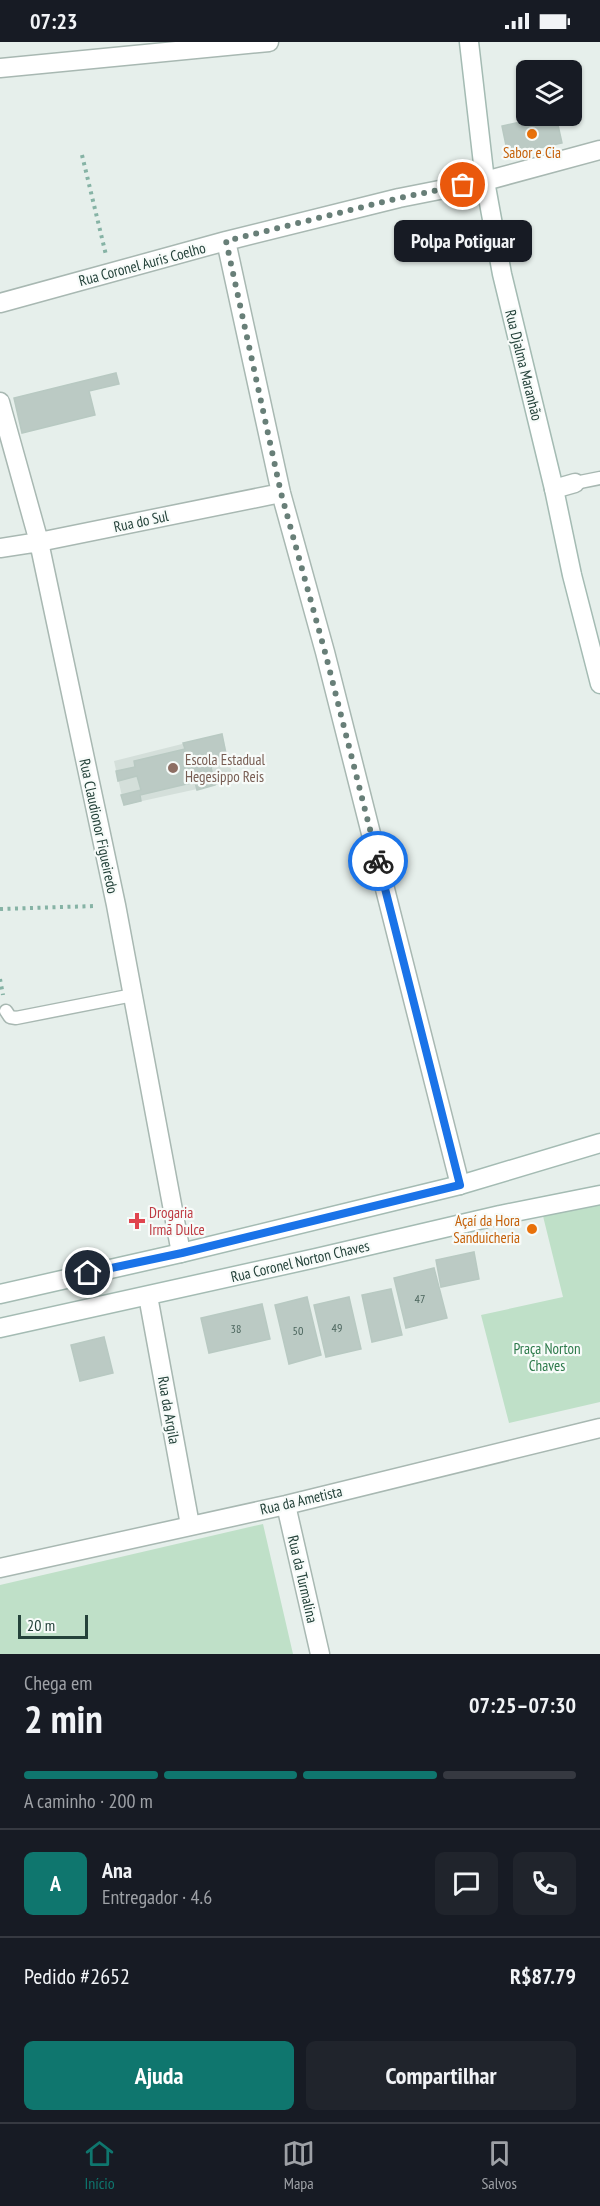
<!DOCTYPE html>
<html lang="pt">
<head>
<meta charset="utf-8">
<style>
  :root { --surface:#171b24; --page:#20242c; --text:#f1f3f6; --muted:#9ea1a6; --line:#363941; --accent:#0f766e }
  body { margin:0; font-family:"PT Sans Narrow",sans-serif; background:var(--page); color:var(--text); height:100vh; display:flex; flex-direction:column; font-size:22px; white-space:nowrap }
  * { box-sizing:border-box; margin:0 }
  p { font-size:20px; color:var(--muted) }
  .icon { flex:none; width:33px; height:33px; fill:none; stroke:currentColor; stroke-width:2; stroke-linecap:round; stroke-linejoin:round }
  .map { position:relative; height:1612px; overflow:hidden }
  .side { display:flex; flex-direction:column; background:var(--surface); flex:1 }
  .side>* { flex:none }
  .fabs { position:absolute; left:516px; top:18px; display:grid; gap:12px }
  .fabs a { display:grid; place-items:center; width:66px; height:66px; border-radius:9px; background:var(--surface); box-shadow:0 2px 4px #0004; font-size:30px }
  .scale { position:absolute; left:18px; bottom:15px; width:70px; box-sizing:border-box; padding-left:6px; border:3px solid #24423a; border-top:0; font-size:16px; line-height:21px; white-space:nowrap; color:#24423a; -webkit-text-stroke:4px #f7fbf9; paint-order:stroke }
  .pin { position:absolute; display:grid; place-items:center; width:51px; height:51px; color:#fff; margin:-26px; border:3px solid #fff; border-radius:50%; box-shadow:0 2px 6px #0007 }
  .courier { position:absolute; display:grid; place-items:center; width:60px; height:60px; margin:-30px; border:4px solid #1a73e8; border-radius:50%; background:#fff; color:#222; box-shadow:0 2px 8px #0007 }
  .bubble { position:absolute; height:42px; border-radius:9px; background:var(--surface); box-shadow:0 2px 4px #0004; font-size:20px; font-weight:700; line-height:42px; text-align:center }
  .headline em { font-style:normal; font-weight:700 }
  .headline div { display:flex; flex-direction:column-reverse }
  .headline { display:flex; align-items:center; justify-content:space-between; height:102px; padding:0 24px }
  h1 { font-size:39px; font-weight:700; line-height:45px }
  .bar { display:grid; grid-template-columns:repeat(4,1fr); gap:9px 6px; align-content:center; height:72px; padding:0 24px }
  .bar i { height:8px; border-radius:4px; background:var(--line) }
  .bar .selected { background:var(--accent) }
  .bar p { grid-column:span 4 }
  .line { display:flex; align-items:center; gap:15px; padding:0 24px; border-top:2px solid var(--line) }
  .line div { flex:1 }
  .round { display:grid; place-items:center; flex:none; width:63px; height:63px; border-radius:9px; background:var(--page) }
  .action { display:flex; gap:12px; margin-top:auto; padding:12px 24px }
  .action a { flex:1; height:69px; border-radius:9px; background:var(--accent); color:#fff; font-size:24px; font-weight:700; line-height:69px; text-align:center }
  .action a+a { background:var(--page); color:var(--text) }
  .status { display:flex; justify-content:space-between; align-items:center; height:42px; padding:0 30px; background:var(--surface); direction:ltr }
  .status svg { height:16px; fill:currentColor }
  .tab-bar { display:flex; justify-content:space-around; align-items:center; height:84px; border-top:2px solid var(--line); background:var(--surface); font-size:16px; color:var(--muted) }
  .tab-bar a { display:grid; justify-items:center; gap:3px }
  .tab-bar .selected { color:var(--accent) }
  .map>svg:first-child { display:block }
</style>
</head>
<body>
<div class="status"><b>07:23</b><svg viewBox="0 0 49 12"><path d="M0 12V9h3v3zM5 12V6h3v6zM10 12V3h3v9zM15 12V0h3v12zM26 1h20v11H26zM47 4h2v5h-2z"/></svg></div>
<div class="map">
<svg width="600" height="1612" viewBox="0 0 600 1612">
  <rect width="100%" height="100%" fill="#e6efeb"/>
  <path fill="#d4dfda" d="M 222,692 L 234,739 L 124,763 L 114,719 Z"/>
  <path fill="#bfe0c8" d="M 600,1154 L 600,1360 L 509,1381 L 481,1273 L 563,1255 L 541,1166 Z
    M 263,1482 L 293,1612 L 0,1612 L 0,1543 Z"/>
  <path fill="#bbcac4" stroke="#b8c9c2" stroke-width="1.5" d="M 547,74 L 556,74 L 562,101 L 508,113 L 502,84 Z
    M 116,331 L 119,342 L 89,349 L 95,373 L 22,391 L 14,356 Z
    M 222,692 L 227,717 L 210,721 L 215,743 L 197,748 L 195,740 L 140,753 L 141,759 L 124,763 L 121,753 L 141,748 L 137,734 L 118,739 L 116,729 L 135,725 L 134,719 L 185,707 L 183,701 Z
    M 474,1210 L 479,1237 L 441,1245 L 436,1218 Z
    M 434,1226 L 447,1276 L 406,1286 L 394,1236 Z
    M 391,1247 L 402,1293 L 372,1300 L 362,1253 Z
    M 307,1255 L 321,1313 L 289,1322 L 275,1263 Z
    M 349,1255 L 361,1307 L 326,1315 L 314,1263 Z
    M 262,1262 L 270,1297 L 209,1311 L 201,1276 Z
    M 104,1295 L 113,1331 L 80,1339 L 71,1303 Z"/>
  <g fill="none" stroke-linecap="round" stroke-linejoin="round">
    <g stroke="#a8b8b2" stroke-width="15">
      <path id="service" d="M 575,441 L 600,436
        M 6,969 L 10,975 L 16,976 L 133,953"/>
    </g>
    <g stroke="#a8b8b2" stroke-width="21">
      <path id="minor" d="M 0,26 L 269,0
        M 226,199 L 281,451 L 325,610 L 460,1143
        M 0,261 L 226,199 L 399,156 L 485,139 L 600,108
        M 0,360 L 39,500 L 116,863 L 181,1211
        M 554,447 L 575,441
        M 0,506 L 39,500 L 281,451
        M 148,1254 L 190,1483
        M 286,1463 L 320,1612
        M 0,1526 L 286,1463 L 600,1386"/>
    </g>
    <g stroke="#a4bbb3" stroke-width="21">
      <path id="secondary" d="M 469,0 L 485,139 L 502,232 L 554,447 L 572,533 L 600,642
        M 0,1252 L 181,1211 L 460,1143 L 600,1101
        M 0,1286 L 316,1216 L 500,1173 L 600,1153"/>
    </g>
    <path stroke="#86b3a5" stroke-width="4" stroke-dasharray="3 4.5" stroke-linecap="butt" d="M 82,113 L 106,213
      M 0,867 L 95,864
      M 0,937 L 3,953"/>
    <use href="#service" stroke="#fff" stroke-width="12"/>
    <use href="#minor" stroke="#fff" stroke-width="18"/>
    <use href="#secondary" stroke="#fff" stroke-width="18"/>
  </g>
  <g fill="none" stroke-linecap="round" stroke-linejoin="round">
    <path stroke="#687f78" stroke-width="6" stroke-dasharray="0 10.8" d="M 378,819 L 325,610 L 281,451 L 226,199 L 399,156 L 463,143"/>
    <path stroke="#1a73e8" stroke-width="8" d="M 88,1231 L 182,1211 L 460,1143 L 378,819"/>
  </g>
  <g fill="#e8710a" stroke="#f7fbf9" stroke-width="2">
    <circle cx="532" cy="92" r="6"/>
    <circle cx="532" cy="1187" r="6"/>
  </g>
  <circle fill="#8d6e63" stroke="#f7fbf9" stroke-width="2" cx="173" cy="726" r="6"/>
  <path fill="#e0444e" stroke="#f7fbf9" stroke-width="2" d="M134 1170h6v6h6v6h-6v6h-6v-6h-6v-6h6z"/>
  <g text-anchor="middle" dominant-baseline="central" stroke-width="4.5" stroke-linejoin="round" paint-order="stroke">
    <g font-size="12" fill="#4a645c">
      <text x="420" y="1256">47</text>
      <text x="337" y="1285">49</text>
      <text x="236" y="1286">38</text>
      <text x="298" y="1288">50</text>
    </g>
    <g font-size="15" fill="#c56008" stroke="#f7fbf9">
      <text x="532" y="110">Sabor e Cia</text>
      <text x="520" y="1178" text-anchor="end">Açaí da Hora<tspan x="520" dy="17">Sanduicheria</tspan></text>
    </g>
    <g font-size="15" fill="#24423a" stroke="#f7fbf9">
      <text transform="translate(142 222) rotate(-15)">Rua Coronel Auris Coelho</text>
      <text transform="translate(524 323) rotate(76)">Rua Djalma Maranhão</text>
      <text transform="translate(141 479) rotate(-12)">Rua do Sul</text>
      <text transform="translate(99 784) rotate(78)">Rua Claudionor Figueiredo</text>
      <text transform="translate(300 1219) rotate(-13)">Rua Coronel Norton Chaves</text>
      <text transform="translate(169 1368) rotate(80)">Rua da Argila</text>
      <text transform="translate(301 1458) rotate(-13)">Rua da Ametista</text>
      <text transform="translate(303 1537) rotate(77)">Rua da Turmalina</text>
    </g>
    <g font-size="15" fill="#785e54" stroke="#f7fbf9" text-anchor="start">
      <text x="185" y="717">Escola Estadual<tspan x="185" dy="17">Hegesippo Reis</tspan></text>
    </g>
    <g font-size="15" fill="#be3a42" stroke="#f7fbf9" text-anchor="start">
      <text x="149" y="1170">Drogaria<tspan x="149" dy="17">Irmã Dulce</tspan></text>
    </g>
    <g font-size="15" fill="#2d7a4b" stroke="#f7fbf9">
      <text x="547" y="1306">Praça Norton<tspan x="547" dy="17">Chaves</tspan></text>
    </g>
  </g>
</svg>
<div class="fabs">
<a><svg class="icon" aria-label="layers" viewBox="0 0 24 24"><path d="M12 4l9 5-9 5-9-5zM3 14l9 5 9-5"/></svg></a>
</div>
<div class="scale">20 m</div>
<div class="pin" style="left:463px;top:143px;background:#ea580c"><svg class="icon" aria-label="bag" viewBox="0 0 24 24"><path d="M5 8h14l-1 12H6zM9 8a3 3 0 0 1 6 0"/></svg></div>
<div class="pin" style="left:88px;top:1231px;background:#1f2937"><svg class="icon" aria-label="home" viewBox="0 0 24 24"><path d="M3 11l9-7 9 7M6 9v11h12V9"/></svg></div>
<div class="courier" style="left:378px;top:819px"><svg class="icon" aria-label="bike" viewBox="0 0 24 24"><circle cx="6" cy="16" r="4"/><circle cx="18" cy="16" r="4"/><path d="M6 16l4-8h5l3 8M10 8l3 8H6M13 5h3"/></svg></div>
<div class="bubble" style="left:394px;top:178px;width:138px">Polpa Potiguar</div>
</div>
<section class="side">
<div class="headline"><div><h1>2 min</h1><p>Chega em</p></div><em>07:25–07:30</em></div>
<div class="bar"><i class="selected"></i><i class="selected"></i><i class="selected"></i><i></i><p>A caminho · 200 m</p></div>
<div class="line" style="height:108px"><b class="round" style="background:var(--accent);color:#fff">A</b><div><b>Ana</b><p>Entregador · 4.6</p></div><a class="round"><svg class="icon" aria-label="chat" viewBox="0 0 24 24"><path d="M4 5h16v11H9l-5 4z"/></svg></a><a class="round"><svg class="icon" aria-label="phone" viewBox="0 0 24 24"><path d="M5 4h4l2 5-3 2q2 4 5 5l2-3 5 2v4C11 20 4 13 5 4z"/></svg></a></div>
<div class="line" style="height:78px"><div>Pedido #2652</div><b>R$87.79</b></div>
<div class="action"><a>Ajuda</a><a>Compartilhar</a></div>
</section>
<nav class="tab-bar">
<a class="selected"><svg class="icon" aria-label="home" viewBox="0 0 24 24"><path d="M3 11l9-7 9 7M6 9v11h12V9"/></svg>Início</a>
<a><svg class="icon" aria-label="map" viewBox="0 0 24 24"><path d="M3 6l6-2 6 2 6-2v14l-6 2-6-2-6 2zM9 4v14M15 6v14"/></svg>Mapa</a>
<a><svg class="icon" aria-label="saved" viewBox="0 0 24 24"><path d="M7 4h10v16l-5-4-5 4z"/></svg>Salvos</a>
</nav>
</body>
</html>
